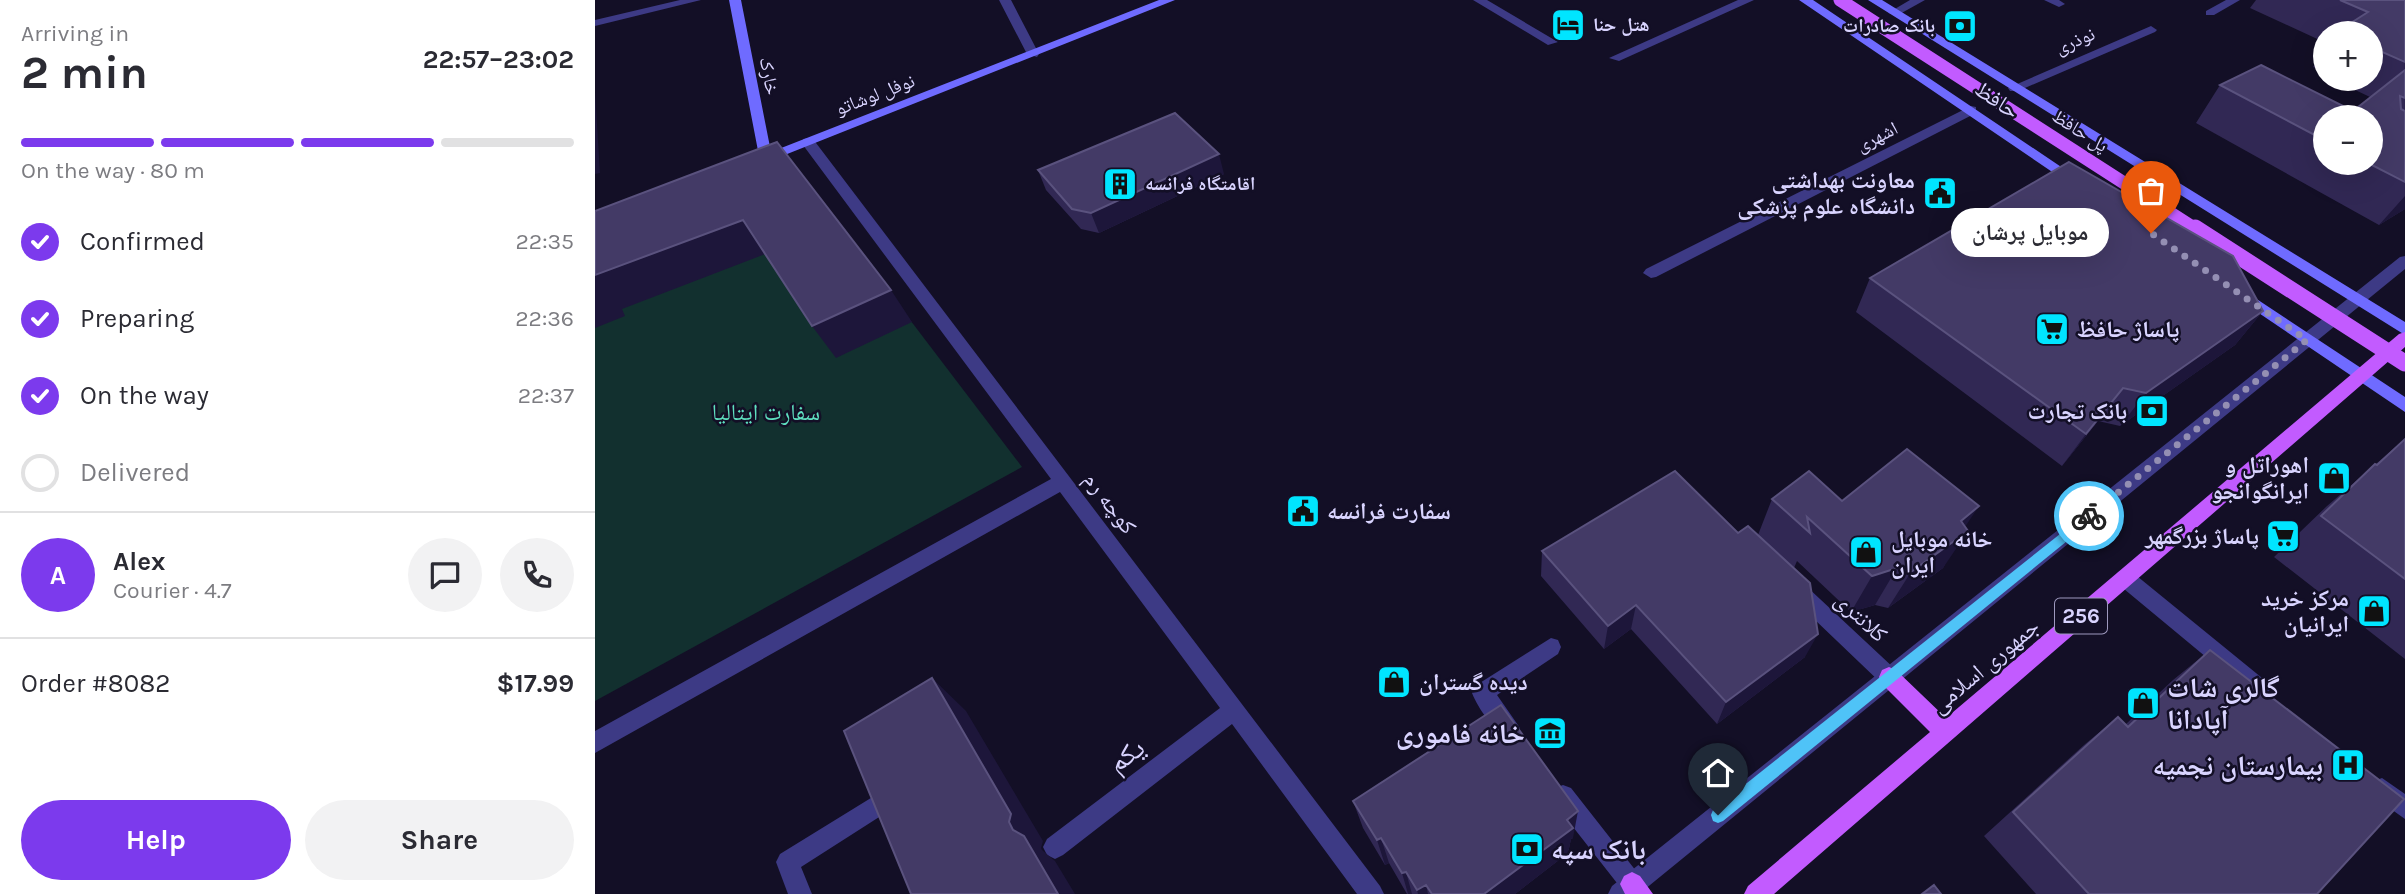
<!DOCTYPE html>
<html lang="en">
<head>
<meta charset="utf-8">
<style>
  :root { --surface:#fff; --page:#f2f2f3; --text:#2b2b33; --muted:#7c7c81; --line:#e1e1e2; --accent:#7c3aed }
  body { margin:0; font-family:Karla,"Noto Naskh Arabic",sans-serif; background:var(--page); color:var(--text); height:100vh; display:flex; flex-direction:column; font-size:26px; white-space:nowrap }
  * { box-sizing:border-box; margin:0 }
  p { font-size:23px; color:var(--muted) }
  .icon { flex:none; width:38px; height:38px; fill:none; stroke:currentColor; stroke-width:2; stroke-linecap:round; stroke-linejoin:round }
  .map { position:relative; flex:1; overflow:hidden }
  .drawer { display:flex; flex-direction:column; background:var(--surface); width:595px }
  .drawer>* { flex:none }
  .tools { position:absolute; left:1718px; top:21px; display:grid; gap:14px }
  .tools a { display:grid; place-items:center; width:70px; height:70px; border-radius:50%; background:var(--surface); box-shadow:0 7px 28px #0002; font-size:35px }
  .pin { position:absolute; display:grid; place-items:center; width:60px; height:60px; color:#fff; margin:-72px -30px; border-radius:50% 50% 50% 0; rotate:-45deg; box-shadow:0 0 7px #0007 }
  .pin .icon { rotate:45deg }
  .courier { position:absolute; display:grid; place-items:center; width:70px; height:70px; margin:-35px; border:5px solid #4fc3f7; border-radius:50%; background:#fff; color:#222; box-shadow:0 2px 9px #0007 }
  .bubble { position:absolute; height:49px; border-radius:24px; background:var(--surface); box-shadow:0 7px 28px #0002; font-size:23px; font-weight:700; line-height:49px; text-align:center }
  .overview em { font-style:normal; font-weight:700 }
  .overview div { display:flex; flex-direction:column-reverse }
  .overview { display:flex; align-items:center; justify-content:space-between; height:119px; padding:0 21px }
  h1 { font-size:46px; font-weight:700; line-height:52px }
  .bar { display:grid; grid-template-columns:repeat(4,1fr); gap:10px 7px; align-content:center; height:84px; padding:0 21px }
  .bar i { height:9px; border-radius:5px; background:var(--line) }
  .bar .active { background:var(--accent) }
  .bar p { grid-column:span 4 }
  .line { display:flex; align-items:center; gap:18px; padding:0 21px; border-top:2px solid var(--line) }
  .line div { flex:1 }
  .round { display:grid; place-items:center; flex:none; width:74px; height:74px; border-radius:37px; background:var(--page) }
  ol { padding:0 21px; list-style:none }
  li { display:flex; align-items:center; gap:21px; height:77px }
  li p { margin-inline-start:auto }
  li .icon { padding:7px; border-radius:50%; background:var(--accent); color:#fff; stroke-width:4 }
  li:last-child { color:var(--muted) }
  li i { width:38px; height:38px; border:4px solid var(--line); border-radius:50% }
  .primary-button { display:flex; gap:14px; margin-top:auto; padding:14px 21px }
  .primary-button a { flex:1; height:80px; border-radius:42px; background:var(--accent); color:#fff; font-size:28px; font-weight:700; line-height:80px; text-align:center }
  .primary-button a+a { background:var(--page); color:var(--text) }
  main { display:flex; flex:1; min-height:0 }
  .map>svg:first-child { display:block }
</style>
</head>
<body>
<main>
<section class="drawer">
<div class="overview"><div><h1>2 min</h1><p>Arriving in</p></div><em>22:57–23:02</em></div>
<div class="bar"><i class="active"></i><i class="active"></i><i class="active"></i><i></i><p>On the way · 80 m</p></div>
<ol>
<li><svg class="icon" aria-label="check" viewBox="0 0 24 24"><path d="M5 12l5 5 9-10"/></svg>Confirmed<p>22:35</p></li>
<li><svg class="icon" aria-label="check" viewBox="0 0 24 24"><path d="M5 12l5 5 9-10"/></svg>Preparing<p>22:36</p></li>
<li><svg class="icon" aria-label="check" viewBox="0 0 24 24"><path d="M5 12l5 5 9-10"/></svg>On the way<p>22:37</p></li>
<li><i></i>Delivered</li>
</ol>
<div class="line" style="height:126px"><b class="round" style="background:var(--accent);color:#fff">A</b><div><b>Alex</b><p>Courier · 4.7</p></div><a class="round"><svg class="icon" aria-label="chat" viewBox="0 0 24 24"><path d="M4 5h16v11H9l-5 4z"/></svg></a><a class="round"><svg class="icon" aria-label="phone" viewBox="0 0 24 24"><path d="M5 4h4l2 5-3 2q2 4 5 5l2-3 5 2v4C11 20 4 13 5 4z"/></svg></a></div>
<div class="line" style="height:91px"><div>Order #8082</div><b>$17.99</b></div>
<div class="primary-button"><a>Help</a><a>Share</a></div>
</section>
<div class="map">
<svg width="1810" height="894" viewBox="0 0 1810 894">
  <rect width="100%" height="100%" fill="#130f26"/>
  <path fill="#12302f" d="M 204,174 L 427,467 L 0,701 L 0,255 Z"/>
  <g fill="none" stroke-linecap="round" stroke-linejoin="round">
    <path fill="#3d3a85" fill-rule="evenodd" d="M 1143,0 L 1159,0 L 1024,61 L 1014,58 Z
      M 1449,0 L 1464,0 L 1470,4 L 1464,7 Z
      M 1631,0 L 1645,0 L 1619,15 L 1611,15 L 1611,11 Z
      M 1556,26 L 1562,30 L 1560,32 L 1423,91 L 1415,91 L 1413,88 Z
      M 1810,256 L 1810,269 L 1044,894 L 1013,894 L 1017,886 L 1805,257 Z
      M 1530,570 L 1537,572 L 1672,682 L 1675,689 L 1672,696 L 1665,699 L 1658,696 L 1523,584 L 1520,578 L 1523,572 Z
      M 1787,778 L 1810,794 L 1810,819 L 1779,797 L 1776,789 L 1779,781 Z"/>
    <path fill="#3d3a85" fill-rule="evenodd" d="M 85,0 L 106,0 L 0,26 L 0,20 Z
      M 404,0 L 416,0 L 444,54 L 442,57 L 432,54 Z
      M 878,0 L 892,0 L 963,42 L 953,45 Z
      M 1315,0 L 1330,0 L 1303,15 L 1293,13 Z
      M 1376,106 L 1381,107 L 1381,113 L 1061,277 L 1056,278 L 1048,273 L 1051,269 Z
      M 213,138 L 218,139 L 785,886 L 789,894 L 762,894 L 637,724 L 468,855 L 460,859 L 452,855 L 448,847 L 452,839 L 625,708 L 465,492 L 0,753 L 0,731 L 456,479 L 208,145 L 208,139 Z
      M 1203,582 L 1210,585 L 1301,670 L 1304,677 L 1301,684 L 1294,687 L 1287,684 L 1196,597 L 1193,591 L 1196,585 Z
      M 956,638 L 963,640 L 966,647 L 963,654 L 902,695 L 925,728 L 922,735 L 914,738 C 899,732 883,708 877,693 L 880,686 Z
      M 968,785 L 976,788 L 1045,876 L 1049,884 L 1045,892 L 1029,892 L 960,804 L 957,796 L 960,788 Z
      M 284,793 L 292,796 L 295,804 L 292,812 L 206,867 L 217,894 L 193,894 L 181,862 L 185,854 Z"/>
    <path fill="#6f6bff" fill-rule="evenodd" d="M 134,0 L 146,0 L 176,152 L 564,0 L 580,0 L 167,164 L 160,160 L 164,156 Z
      M 1204,0 L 1218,0 L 1487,181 L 1480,185 L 1475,184 Z
      M 1273,0 L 1287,0 L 1810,322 L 1810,335 Z
      M 1648,290 L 1810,397 L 1810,412 L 1643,299 L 1640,295 L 1643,291 Z"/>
    <path fill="#c25bff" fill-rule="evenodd" d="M 1810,332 L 1810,347 L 1179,894 L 1149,894 L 1153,886 L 1335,732 L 1287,684 L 1284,677 L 1287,670 L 1294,667 L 1301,670 L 1351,718 L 1804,334 Z
      M 1037,872 L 1045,876 L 1058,894 L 1030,894 L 1025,884 L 1029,876 Z"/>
    <path stroke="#c25bff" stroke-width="13" d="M 1245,0 L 1602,230"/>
    <path stroke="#c25bff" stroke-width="17" d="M 1600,228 L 1810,363"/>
  </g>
  <path fill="#312854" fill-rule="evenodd" d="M 1661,0 L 1810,0 L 1810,209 L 1784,225 L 1601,123 L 1625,85 L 1758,111 L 1775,97 L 1737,79 L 1776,79 L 1776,33 L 1731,33 L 1731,43 L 1655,8 ZM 1731,117 L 1776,163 L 1731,163 Z
    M 1731,50 L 1731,73 L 1718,67 Z
    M 443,170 L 629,174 L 504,233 L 486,229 L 451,190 Z
    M 1275,278 L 1668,311 L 1640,345 L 1525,426 L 1503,421 L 1467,466 L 1261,312 Z
    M 1810,439 L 1810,659 L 1679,557 L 1732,506 Z
    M 1177,499 L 1370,526 L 1348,568 L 1293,608 L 1280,605 L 1256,612 L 1202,561 L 1199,568 L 1210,657 L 1122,724 L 1036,629 L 1009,649 L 946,576 L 947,551 L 1143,533 L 1163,535 Z
    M 1615,650 L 1722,894 L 1441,894 L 1389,836 L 1489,745 L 1523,717 L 1531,724 L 1578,680 Z
    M 758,801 L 978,838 L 976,839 L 973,853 L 920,894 L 812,894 L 794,863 L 790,865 L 768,828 Z"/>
  <path fill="#1d163a" d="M 0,92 L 5,173 L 0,174 Z
    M 624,154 L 629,174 L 504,233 L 496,213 Z
    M 1810,196 L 1810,209 L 1784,225 Z
    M 148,220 L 173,253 L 27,309 L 30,316 L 0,328 L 0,275 Z
    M 296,290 L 317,322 L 241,358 L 217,326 Z
    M 1668,311 L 1640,345 L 1525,426 L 1551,393 Z
    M 1528,388 L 1503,421 L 1467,466 L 1491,434 Z
    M 1384,506 L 1362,539 L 1373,531 L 1348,568 L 1293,608 L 1316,572 L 1366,521 Z
    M 1302,568 L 1280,605 L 1256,612 L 1277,576 Z
    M 1041,605 L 1036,629 L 1009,649 L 1013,626 Z
    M 1223,634 L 1210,657 L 1122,724 L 1131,702 Z
    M 337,678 L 371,711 L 448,841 L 446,848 L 447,850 L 460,861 L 480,894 L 463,894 L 418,830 Z
    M 983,811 L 978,838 L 976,839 L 973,853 L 920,894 L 889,894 L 972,820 Z
    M 786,838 L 794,863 L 790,865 L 782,840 Z
    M 811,872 L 817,894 L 813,894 L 807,873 Z
    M 831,885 L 833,894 L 823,894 L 822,890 Z"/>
  <path fill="#433a66" stroke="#5a527e" stroke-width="2" d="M 1745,0 L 1810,0 L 1810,62 L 1776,47 L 1776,33 L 1754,33 L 1745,30 L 1773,12 Z
    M 1666,65 L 1758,111 L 1810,70 L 1810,98 L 1805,96 L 1806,109 L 1810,111 L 1810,182 L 1773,163 L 1776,163 L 1776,117 L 1731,117 L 1731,141 L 1625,85 Z
    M 580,113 L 624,154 L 496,213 L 477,209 L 443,170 Z
    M 182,142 L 296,290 L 217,326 L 148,220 L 0,275 L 0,211 Z
    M 1474,162 L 1638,256 L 1668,311 L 1551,393 L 1528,388 L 1491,434 L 1275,278 Z
    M 1810,439 L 1810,579 L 1726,516 L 1780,464 L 1782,465 Z
    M 1312,449 L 1384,506 L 1366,521 L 1373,531 L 1316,572 L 1302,568 L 1277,576 L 1212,517 L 1215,533 L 1177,499 L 1214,471 L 1247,501 Z
    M 1080,471 L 1143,533 L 1153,526 L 1215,583 L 1223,634 L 1131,702 L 1041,605 L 1013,626 L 947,551 Z
    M 1615,650 L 1809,799 L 1722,894 L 1494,894 L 1418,812 L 1523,717 L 1533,727 Z
    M 337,678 L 416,814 L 414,822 L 418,830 L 429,836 L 463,894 L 316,894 L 249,731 Z
    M 906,705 L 983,811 L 972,820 L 978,828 L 889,894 L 837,894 L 831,885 L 822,890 L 811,872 L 807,873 L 786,838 L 782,840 L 758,801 Z
    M 1339,885 L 1346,894 L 1327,894 Z"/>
  <path fill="#4fc3f7" d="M 1494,511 L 1500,516 L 1498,520 L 1128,821 L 1123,823 L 1118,821 L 1116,815 L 1118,810 Z"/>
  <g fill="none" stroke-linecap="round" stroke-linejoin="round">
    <path stroke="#948fb3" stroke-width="7" stroke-dasharray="0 12.6" d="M 1494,516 L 1712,340 L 1556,233"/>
  </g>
  <defs>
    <g id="hotel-square" transform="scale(1.75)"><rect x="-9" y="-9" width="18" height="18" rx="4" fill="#00e5ff" stroke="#130f26"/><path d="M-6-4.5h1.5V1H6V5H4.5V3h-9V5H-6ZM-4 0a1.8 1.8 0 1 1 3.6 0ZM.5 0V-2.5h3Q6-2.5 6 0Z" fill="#111"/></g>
    <g id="bank-square" transform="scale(1.75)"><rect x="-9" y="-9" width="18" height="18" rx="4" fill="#00e5ff" stroke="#130f26"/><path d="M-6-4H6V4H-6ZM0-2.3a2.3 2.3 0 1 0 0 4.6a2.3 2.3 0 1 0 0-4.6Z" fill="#111"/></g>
    <g id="building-square" transform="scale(1.75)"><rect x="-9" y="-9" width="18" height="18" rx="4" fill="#00e5ff" stroke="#130f26"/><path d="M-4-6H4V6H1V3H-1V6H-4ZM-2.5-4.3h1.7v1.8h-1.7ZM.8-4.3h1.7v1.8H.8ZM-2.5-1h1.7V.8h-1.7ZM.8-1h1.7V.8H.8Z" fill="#111"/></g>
    <g id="civic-square" transform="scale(1.75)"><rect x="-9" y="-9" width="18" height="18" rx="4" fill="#00e5ff" stroke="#130f26"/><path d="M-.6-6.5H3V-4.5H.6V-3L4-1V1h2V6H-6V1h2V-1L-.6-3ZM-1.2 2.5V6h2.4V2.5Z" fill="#111"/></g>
    <g id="supermarket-square" transform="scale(1.75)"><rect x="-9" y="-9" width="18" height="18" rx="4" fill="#00e5ff" stroke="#130f26"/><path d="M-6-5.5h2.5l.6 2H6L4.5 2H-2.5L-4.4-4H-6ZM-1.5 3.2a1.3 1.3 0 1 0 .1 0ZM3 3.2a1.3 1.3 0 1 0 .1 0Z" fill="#111"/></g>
    <g id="shop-square" transform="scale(1.75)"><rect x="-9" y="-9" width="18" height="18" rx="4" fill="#00e5ff" stroke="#130f26"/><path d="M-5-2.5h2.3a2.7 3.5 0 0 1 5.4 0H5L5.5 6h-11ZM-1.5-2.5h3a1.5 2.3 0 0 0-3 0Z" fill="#111"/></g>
    <g id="museum-square" transform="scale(1.75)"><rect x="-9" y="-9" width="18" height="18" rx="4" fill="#00e5ff" stroke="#130f26"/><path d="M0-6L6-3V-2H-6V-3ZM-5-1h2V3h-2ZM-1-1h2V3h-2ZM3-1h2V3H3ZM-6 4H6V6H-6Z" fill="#111"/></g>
    <g id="hospital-square" transform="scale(1.75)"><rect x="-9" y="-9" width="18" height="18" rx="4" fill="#00e5ff" stroke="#130f26"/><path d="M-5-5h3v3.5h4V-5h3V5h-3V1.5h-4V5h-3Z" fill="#111"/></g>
  </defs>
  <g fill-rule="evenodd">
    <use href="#hotel-square" x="973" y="25"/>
    <use href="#bank-square" x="1365" y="26"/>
    <use href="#building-square" x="525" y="184"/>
    <use href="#civic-square" x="1345" y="193"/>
    <use href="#supermarket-square" x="1457" y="329"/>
    <use href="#bank-square" x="1557" y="411"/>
    <use href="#shop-square" x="1739" y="478"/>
    <use href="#civic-square" x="708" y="511"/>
    <use href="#supermarket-square" x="1688" y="536"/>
    <use href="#shop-square" x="1271" y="552"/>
    <use href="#shop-square" x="1779" y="611"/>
    <use href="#shop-square" x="799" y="682"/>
    <use href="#shop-square" x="1548" y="703"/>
    <use href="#museum-square" x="955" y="733"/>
    <use href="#hospital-square" x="1753" y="765"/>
    <use href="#bank-square" x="932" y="849"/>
  </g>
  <g text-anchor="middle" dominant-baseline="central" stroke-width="5" stroke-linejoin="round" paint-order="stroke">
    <g font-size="19" font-weight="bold" fill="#d9d4ff" stroke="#130f26" text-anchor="start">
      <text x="998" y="25">هتل حنا</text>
      <text x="1340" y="26" text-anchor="end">بانک صادرات</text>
      <text x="550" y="184">اقامتگاه فرانسه</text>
    </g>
    <g font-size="19" fill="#d9d4ff" stroke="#130f26">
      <text transform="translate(1480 41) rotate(-23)">نوذری</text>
      <text transform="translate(174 76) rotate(79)">خارک</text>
      <text transform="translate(280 95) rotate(-21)">نوفل لوشاتو</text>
      <text transform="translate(1485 131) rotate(33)">پل حافظ</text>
      <text transform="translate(1282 137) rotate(-27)">اشهری</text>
    </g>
    <rect fill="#130f26" stroke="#9e99be" stroke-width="2" x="1460" y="598.5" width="52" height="35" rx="5"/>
    <g font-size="21" font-weight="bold" fill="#d9d4ff">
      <text x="1486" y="616">256</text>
    </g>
    <g font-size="23" fill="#d9d4ff" stroke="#130f26">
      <text transform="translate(1402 100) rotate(34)">حافظ</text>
      <text transform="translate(515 503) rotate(53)">کوچه رم</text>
      <text transform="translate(1266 617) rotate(43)">کلانتری</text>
      <text transform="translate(1390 666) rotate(-40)">جمهوری اسلامی</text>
    </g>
    <g font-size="23" font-weight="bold" fill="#d9d4ff" stroke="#130f26" text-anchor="end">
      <text x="1320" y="180">معاونت بهداشتی<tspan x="1320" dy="26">دانشگاه علوم پزشکی</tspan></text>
      <text x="1482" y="329" text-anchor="start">پاساژ حافظ</text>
      <text x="1532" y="411">بانک تجارت</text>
      <text x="1714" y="465">اهوراتل و<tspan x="1714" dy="26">ایرانگوانجو</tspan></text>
      <text x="732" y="511" text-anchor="start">سفارت فرانسه</text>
      <text x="1664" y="536">پاساژ بزرگمهر</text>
      <text x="1296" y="539" text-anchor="start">خانه موبایل<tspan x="1296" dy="26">ایران</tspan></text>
      <text x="1754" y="598">مرکز خرید<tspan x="1754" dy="26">ایرانیان</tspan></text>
      <text x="824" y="682" text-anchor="start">دیده گستران</text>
    </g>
    <g font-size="23" fill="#5fe0c0" stroke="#130f26">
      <text x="171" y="412">سفارت ایتالیا</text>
    </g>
    <g font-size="28" font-weight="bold" fill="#d9d4ff" stroke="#130f26" text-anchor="start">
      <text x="1572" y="687">گالری شات<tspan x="1572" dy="32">آپادانا</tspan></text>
      <text x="930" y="733" text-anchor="end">خانه فاموری</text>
      <text x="1728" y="765" text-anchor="end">بیمارستان نجمیه</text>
      <text x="956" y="849">بانک سپه</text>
    </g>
    <g font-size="28" fill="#d9d4ff" stroke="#130f26">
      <text transform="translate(531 755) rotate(-37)">یکم</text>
    </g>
  </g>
</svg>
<div class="tools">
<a>+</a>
<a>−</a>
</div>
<div class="pin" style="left:1556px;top:233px;background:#ea580c"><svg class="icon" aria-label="bag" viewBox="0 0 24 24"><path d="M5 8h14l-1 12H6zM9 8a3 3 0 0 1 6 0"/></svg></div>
<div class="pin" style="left:1123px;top:815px;background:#1f2937"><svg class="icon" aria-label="home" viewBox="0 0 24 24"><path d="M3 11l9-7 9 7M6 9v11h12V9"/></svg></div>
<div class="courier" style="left:1494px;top:516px"><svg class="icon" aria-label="bike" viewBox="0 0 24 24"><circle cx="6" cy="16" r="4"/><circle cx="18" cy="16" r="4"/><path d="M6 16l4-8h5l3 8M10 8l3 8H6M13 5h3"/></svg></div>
<div class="bubble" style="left:1356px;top:208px;width:158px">موبایل پرشان</div>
</div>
</main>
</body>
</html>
